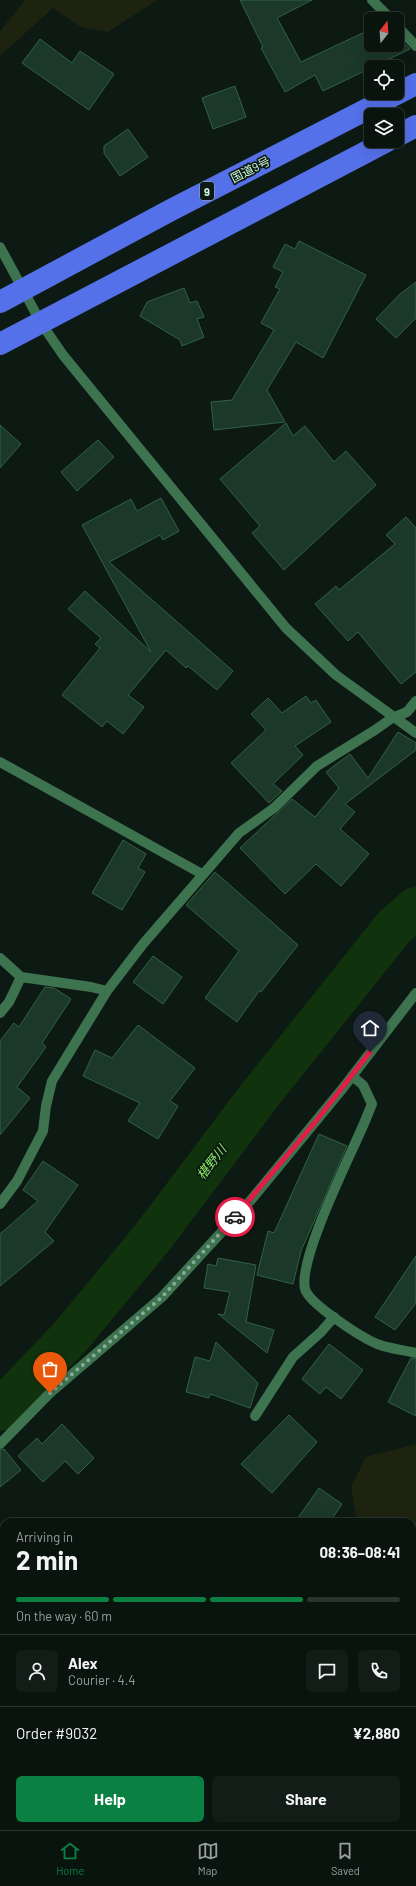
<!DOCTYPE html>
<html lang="en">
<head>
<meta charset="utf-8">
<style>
  :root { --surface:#0a140e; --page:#131d17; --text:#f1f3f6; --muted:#999e9e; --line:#2a332e; --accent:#0b8043 }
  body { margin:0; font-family:Barlow,"Noto Sans JP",sans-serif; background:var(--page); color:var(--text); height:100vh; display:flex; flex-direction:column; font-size:15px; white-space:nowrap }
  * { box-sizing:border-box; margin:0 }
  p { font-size:13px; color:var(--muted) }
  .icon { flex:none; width:22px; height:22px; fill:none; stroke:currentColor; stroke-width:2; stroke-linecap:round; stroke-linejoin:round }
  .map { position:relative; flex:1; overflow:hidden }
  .sheet { position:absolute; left:0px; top:1518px; width:416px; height:312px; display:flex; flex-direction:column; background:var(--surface); border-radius:12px 12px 0 0; box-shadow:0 4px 16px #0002,0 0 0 1px var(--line) }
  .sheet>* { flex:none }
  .needle { width:26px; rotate:17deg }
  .buttons { position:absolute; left:364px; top:12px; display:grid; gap:8px }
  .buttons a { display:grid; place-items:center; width:40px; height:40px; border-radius:6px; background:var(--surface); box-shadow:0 4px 16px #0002,0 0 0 1px var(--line); font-size:20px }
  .pin { position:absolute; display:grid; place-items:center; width:34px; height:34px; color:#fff; margin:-41px -17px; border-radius:50% 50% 50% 0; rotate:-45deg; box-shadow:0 0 4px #0007 }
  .pin .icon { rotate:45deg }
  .courier { position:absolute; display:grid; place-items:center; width:40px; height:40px; margin:-20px; border:3px solid #e11d48; border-radius:50%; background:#fff; color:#222; box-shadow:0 1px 5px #0007 }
  .headline em { font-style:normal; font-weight:700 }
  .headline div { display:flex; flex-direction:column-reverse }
  .headline { display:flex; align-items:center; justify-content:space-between; height:68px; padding:0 16px }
  h1 { font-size:26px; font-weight:700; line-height:30px }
  .bar { display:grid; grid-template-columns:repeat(4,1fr); gap:6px 4px; align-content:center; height:48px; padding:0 16px }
  .bar i { height:5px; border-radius:3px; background:var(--line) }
  .bar .selected { background:var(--accent) }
  .bar p { grid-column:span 4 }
  .line { display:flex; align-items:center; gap:10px; padding:0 16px; border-top:1px solid var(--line) }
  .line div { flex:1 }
  .round { display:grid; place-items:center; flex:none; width:42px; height:42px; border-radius:6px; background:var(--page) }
  .primary-button { display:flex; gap:8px; margin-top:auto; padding:8px 16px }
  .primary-button a { flex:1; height:46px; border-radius:6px; background:var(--accent); color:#fff; font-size:16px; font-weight:700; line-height:46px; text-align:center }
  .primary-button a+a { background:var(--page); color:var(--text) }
  .dock { display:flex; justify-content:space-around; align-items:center; height:56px; border-top:1px solid var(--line); background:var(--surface); font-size:11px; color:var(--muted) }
  .dock a { display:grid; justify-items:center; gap:2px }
  .dock .selected { color:var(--accent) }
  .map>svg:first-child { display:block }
</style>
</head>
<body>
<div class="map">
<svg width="416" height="1830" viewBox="0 0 416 1830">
  <rect width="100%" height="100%" fill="#0d1a13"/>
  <path fill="#1e2310" d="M 25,0 L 157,0 L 108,32 L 81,27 L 53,8 L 0,56 L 0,31 Z
    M 416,1444 L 416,1575 L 412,1568 L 412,1522 L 357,1522 L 351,1487 L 366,1457 Z"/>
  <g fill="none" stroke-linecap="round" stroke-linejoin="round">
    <path stroke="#10320d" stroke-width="42" d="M 0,1410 L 71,1336 L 152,1238 L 259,1096 L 343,991 L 394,927 L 416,908"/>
  </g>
  <path fill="#1b3829" stroke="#306148" d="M 240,0 L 312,0 L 277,18 L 301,62 L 371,29 L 371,45 L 406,45 L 410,49 L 323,91 L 315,75 L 285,92 L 261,48 L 263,47 Z
    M 40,39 L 72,63 L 80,51 L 114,74 L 89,110 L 22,63 Z
    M 235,86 L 246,117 L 213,129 L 202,98 Z
    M 128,129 L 148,157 L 120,176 L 104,153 L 104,146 Z
    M 299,241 L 366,275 L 323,358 L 296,342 L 267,390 L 285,422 L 214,430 L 211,402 L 232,400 L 274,330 L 261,323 L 280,289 L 275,287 L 283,272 L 273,267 L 285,244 L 295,249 Z
    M 416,282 L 416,318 L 396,338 L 376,319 L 400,294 Z
    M 184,288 L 190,303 L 197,301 L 204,317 L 197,319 L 204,337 L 182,346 L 180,340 L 140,316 L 147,302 Z
    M 286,423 L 293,436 L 305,426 L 334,462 L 346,451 L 376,485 L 284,570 L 252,533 L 260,526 L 220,479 Z
    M 0,425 L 21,444 L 0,468 Z
    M 98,440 L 114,457 L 77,491 L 61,472 Z
    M 161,498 L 179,531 L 163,540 L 160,535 L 109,562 L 233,671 L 217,690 L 188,666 L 186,668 L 166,650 L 128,695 L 144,707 L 123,734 L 107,721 L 102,727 L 62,695 L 100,648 L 95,644 L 101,638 L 68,609 L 85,591 L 151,652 L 82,525 L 131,499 L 137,511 Z
    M 406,517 L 416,528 L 416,672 L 401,684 L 358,632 L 348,641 L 315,604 L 336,586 L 339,590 L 395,544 L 386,535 Z
    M 306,696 L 311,703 L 316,700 L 331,722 L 295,746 L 303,755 L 273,784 L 282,791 L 269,803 L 231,763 L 266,730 L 251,714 L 268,698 L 282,713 Z
    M 398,732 L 416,743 L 416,750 L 345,804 L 355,812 L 340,829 L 369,854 L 341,886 L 316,864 L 285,894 L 240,848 L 292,799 L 315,817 L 339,788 L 326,772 L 350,754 L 368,778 Z
    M 123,840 L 146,854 L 138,868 L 145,872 L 122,910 L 92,893 Z
    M 215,872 L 298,945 L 261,992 L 259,991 L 237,1022 L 205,998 L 239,951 L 186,905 Z
    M 153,956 L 182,977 L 163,1004 L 133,982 Z
    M 45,987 L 54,988 L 71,999 L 42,1043 L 46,1047 L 17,1087 L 30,1098 L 0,1135 L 0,1041 L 14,1023 L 19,1027 Z
    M 138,1025 L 195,1068 L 170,1101 L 178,1106 L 158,1139 L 128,1121 L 140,1103 L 83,1076 L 95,1050 L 112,1058 Z
    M 319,1134 L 347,1146 L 301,1251 L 293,1284 L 257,1275 L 268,1231 L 274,1233 Z
    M 43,1161 L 78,1185 L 45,1232 L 54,1241 L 0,1286 L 0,1234 L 38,1201 L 23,1190 Z
    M 416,1256 L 416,1303 L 395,1330 L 375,1317 Z
    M 218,1258 L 256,1265 L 246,1322 L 274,1330 L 267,1353 L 218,1314 L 224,1315 L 230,1292 L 204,1288 L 208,1264 L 216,1266 Z
    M 216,1342 L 258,1383 L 250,1408 L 210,1394 L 209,1398 L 186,1392 L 195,1357 L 210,1361 Z
    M 329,1344 L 363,1370 L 341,1399 L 326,1387 L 320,1394 L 302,1379 Z
    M 411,1358 L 416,1359 L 416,1416 L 388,1402 Z
    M 289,1415 L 317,1442 L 272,1493 L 241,1464 Z
    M 62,1424 L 94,1458 L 78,1474 L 65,1461 L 43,1482 L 18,1456 L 37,1438 L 42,1444 Z
    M 4,1449 L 21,1470 L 0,1487 L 0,1450 Z
    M 319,1488 L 342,1504 L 330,1522 L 295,1522 Z"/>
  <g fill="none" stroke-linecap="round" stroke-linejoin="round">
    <path stroke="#3d734f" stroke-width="10" d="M 372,0 L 391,19
      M 397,26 L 416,46
      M 0,247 L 41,323 L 63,355 L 286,628 L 336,675 L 416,733
      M 0,762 L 202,874
      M 0,958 L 21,977 L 91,987 L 107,991
      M 0,1013 L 9,1002 L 21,977
      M 352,1076 L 363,1085 L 372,1104 L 365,1121 C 351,1155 298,1258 305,1289 C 309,1304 365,1340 380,1345 C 391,1349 404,1350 416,1353
      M 0,1204 L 17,1181 L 43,1131 L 46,1106 L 52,1081 L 107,991 L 143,944 L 239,833 L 274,808 L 317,766 L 375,730 L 392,718 L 407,712 L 416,701
      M 255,1416 L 293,1357 L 321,1332 L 334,1317
      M 0,1444 L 50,1393 L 162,1297 L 251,1200 L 343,1088 L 416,993
      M 134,1830 L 137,1826"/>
    <path stroke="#5571ea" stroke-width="22" d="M 397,136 L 416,126
      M 0,302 L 171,210 L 416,84
      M 0,344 L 387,141"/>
  </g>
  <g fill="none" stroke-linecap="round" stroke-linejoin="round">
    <path stroke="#88ab97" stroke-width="4" stroke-dasharray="0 7.2" d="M 50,1393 L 162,1297 L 235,1217"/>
    <path stroke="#e11d48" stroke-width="5" d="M 235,1217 L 316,1121 L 370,1052"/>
  </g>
  <g text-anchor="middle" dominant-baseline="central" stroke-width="3.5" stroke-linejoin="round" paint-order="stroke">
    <rect fill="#0d1a13" stroke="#92b6a1" stroke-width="1" x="200" y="182" width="14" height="18" rx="3"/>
    <g font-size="11" font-weight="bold" fill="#cbf9de">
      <text x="207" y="191">9</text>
    </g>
    <g font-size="12" fill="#cbf9de" stroke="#0d1a13">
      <text transform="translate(250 169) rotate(-27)">国道9号</text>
    </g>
    <g font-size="13" font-style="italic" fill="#87ec66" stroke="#0d1a13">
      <text transform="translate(211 1162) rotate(-52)">椹野川</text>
    </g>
  </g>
</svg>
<div class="buttons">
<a><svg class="needle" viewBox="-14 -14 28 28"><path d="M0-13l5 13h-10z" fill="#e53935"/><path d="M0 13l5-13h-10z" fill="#999e9e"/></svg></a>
<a><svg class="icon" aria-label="locate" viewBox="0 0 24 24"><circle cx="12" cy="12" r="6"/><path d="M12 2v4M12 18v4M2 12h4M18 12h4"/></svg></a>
<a><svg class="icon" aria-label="layers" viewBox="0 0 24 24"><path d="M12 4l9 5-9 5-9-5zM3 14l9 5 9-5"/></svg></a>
</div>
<div class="pin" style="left:50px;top:1393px;background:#ea580c"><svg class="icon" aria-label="bag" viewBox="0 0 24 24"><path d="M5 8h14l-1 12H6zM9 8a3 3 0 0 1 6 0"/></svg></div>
<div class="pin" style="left:370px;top:1052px;background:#1f2937"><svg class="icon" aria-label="home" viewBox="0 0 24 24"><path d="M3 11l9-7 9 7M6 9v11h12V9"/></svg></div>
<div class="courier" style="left:235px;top:1217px"><svg class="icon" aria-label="car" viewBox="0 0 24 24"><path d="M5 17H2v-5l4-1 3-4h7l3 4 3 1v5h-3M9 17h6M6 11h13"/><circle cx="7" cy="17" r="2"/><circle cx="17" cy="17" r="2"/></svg></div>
<section class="sheet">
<div class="headline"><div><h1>2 min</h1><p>Arriving in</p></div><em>08:36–08:41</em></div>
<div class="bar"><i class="selected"></i><i class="selected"></i><i class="selected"></i><i></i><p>On the way · 60 m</p></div>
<div class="line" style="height:72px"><a class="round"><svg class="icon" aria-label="person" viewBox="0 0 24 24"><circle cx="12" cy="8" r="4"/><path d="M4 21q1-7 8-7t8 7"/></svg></a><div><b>Alex</b><p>Courier · 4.4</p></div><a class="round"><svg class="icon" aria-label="chat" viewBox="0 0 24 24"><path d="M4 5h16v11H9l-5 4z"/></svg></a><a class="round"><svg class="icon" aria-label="phone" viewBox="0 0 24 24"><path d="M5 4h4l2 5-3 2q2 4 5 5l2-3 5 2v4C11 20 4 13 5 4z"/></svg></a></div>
<div class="line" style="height:52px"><div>Order #9032</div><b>¥2,880</b></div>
<div class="primary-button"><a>Help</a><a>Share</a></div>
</section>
</div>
<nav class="dock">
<a class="selected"><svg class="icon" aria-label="home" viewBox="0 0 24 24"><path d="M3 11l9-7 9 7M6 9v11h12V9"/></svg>Home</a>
<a><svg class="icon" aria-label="map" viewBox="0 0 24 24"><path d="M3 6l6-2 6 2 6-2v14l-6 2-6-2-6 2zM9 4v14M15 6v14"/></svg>Map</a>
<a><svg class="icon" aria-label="saved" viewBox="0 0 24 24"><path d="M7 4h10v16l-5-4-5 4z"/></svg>Saved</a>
</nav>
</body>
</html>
